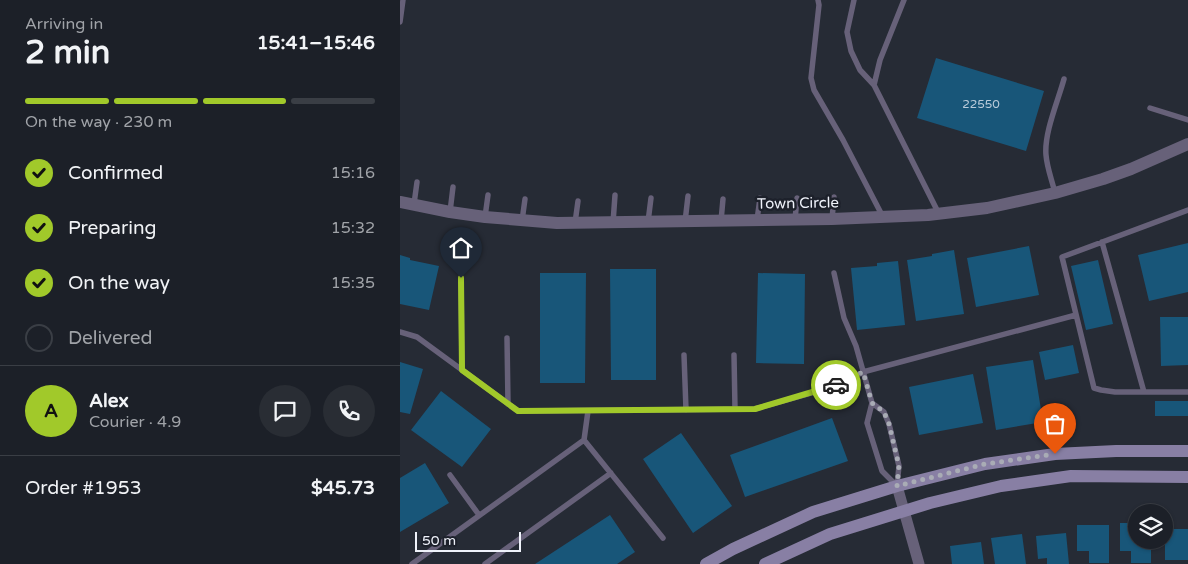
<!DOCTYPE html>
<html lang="en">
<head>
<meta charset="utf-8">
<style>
  :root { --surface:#1c2028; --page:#292d34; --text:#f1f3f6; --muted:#a0a3a8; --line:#3a3e45; --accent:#a1c92a }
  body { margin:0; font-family:"Varela Round",sans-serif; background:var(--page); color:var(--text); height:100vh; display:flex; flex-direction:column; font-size:19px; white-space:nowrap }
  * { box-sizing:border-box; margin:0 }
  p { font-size:16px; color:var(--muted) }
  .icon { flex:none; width:28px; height:28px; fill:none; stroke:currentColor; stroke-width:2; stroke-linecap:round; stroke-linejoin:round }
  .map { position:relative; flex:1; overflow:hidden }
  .panel { display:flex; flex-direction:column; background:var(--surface); width:400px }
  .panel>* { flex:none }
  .controls { position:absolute; left:728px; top:504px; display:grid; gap:10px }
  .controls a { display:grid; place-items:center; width:45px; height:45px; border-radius:50%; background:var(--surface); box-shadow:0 1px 4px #0004,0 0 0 1px var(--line); font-size:25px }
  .scale { position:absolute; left:15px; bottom:12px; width:106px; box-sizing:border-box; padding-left:5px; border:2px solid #eff2fa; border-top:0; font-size:14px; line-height:18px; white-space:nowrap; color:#eff2fa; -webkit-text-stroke:4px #1d212b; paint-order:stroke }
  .pin { position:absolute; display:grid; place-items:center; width:42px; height:42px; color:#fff; margin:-51px -21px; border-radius:50% 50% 50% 0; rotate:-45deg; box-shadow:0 0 5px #0007 }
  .pin .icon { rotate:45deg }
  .courier { position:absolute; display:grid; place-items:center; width:50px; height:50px; margin:-25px; border:4px solid #a1c92a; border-radius:50%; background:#fff; color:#222; box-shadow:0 1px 6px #0007 }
  .summary em { font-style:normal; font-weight:800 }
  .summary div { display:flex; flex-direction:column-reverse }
  .summary { display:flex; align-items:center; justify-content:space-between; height:85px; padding:0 25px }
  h1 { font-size:32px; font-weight:800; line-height:38px }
  .bar { display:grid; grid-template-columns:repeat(4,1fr); gap:8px 5px; align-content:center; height:60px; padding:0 25px }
  .bar i { height:6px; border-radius:4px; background:var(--line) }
  .bar .selected { background:var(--accent) }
  .bar p { grid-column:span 4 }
  .line { display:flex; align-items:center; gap:12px; padding:0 25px; border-top:1px solid var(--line) }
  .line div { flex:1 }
  .round { display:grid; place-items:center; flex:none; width:52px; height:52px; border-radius:26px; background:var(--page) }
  ol { padding:0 25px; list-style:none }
  li { display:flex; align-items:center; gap:15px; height:55px }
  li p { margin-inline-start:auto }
  li .icon { padding:5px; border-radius:50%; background:var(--accent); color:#111; stroke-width:4 }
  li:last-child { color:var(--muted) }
  li i { width:28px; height:28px; border:2px solid var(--line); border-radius:50% }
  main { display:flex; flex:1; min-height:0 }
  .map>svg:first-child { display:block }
</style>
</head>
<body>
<main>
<section class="panel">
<div class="summary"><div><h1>2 min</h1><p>Arriving in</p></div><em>15:41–15:46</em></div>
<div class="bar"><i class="selected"></i><i class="selected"></i><i class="selected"></i><i></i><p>On the way · 230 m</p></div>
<ol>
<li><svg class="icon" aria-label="check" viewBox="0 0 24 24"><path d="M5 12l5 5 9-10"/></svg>Confirmed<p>15:16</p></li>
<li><svg class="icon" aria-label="check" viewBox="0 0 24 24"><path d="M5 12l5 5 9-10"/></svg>Preparing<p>15:32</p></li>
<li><svg class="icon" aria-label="check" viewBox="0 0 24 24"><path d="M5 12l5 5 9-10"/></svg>On the way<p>15:35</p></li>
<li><i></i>Delivered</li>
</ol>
<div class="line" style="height:90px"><b class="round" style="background:var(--accent);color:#111">A</b><div><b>Alex</b><p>Courier · 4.9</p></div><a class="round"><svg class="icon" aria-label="chat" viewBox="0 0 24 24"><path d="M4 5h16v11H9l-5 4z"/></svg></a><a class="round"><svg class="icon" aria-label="phone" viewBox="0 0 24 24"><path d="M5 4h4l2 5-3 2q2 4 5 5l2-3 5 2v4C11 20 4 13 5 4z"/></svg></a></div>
<div class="line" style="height:65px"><div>Order #1953</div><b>$45.73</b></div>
</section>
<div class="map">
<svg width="788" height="564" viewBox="0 0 788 564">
  <rect width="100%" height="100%" fill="#262b35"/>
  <path fill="#185679" d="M 536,58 L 644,91 L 626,151 L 517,118 Z
    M 788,243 L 788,292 L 749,301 L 738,255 Z
    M 629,246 L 639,295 L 576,307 L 567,258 Z
    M 554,250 L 564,314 L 516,321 L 507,260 L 532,256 L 532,254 Z
    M 0,255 L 10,258 L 10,260 L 39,266 L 29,310 L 0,304 Z
    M 698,260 L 713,324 L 686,330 L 671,266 Z
    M 498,261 L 505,325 L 457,330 L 451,268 L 477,266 L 477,263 Z
    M 210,269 L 256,269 L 256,380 L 211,380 Z
    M 140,273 L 186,273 L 185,383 L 140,383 Z
    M 358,273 L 405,274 L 404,364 L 356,363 Z
    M 760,317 L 788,317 L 788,365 L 761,366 Z
    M 673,345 L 679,373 L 645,380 L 639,352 Z
    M 633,360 L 643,422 L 596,430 L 586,367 Z
    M 0,362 L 23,369 L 10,414 L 0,412 Z
    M 573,374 L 583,423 L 519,435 L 509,387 Z
    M 41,391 L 91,429 L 62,467 L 11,430 Z
    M 755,401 L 788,401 L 788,416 L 755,416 Z
    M 432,418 L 448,461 L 345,497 L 330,455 Z
    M 281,433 L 332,506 L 293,533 L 243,459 Z
    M 25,463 L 49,503 L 0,532 L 0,478 Z
    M 210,515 L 235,552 L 217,564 L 135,564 Z
    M 720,523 L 736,523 L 736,540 L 751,540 L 751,563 L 731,563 L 731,551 L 720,551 Z
    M 677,525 L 709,525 L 709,563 L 689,563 L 689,551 L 677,551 Z
    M 765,529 L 788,529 L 788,560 L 765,560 Z
    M 666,533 L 669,564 L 647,564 L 647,558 L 638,559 L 636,536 Z
    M 622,534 L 626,564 L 595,564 L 591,538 Z
    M 581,542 L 584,564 L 552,564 L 550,546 Z"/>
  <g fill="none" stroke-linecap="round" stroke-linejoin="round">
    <path stroke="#676179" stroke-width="5.5" d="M 418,0 L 419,5 L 411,78 L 414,90 L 443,140 L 483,217
      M 454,0 L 447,32 L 451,51 L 460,70 L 474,85
      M 504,0 L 480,60 L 474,85 L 539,214
      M 0,22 L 3,0
      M 750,108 L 788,120
      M 655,193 C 652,180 647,168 646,155 C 644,133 658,101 664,79
      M 14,204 L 17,182
      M 788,210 L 662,257 L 694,388 L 701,390 L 715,392 L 788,392
      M 50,212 L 53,187
      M 85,217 L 88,195
      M 432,219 L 434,197
      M 357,220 L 360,198
      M 395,220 L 397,198
      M 122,221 L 125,199
      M 321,221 L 323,199
      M 248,222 L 251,198
      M 285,222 L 288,196
      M 175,223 L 178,201
      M 213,223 L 215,195
      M 702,242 L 744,392
      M 434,273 L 444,318 L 456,346 L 472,403 L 467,423 L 482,471 L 497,486
      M 61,278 L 62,370
      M 0,332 L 17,337 L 118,411 L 355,409 L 439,385 L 463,372 L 676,315
      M 107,338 L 108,404
      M 284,355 L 286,410
      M 334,355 L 335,409
      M 472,403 L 484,412 L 489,424 L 499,466 L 497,485
      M 184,440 L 263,538
      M 50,475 L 79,515
      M 12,564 L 184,440 L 188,411
      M 85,564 L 211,473"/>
    <path stroke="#676179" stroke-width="11" d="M 497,486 L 519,564"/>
    <path stroke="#676179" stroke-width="12" d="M 0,202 L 50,212 L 85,217 L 157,223 L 432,219 L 528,215 L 587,208 L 655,193 L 703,179 L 731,169 L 788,144"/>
    <path stroke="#887fa4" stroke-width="12" d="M 306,564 L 333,549 L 413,512 L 497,486 L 585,464 L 655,454 L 716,451 L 788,451
      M 365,564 L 430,534 L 530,503 L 601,486 L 671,476 L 788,477"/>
  </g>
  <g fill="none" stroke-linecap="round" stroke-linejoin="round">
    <path stroke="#a9acb5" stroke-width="5" stroke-dasharray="0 9" d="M 436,385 L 463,372 L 472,403 L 484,412 L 489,424 L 499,466 L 497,486 L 585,464 L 655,454"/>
    <path stroke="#a1c92a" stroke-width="6" d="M 61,278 L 62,370 L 118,411 L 355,409 L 436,385"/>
  </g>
  <g text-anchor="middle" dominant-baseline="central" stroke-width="5" stroke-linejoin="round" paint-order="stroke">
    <g font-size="12" fill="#b9cbda">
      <text x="581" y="104">22550</text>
    </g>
    <g font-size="15" fill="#eff2fa" stroke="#1d212b">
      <text transform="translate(398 203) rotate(-1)">Town Circle</text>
    </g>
  </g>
</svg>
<div class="controls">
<a><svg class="icon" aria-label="layers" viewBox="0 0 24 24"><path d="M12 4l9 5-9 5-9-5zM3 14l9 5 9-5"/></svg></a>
</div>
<div class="scale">50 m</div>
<div class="pin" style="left:655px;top:454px;background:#ea580c"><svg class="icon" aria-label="bag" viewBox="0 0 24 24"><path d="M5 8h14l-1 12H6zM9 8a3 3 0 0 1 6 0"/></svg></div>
<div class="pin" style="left:61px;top:278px;background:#1f2937"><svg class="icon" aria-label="home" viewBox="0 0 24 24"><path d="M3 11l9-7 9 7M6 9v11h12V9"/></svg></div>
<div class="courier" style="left:436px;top:385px"><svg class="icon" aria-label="car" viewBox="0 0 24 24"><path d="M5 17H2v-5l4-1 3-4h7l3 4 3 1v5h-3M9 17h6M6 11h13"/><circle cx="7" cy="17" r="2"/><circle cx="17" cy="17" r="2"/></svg></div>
</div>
</main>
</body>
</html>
